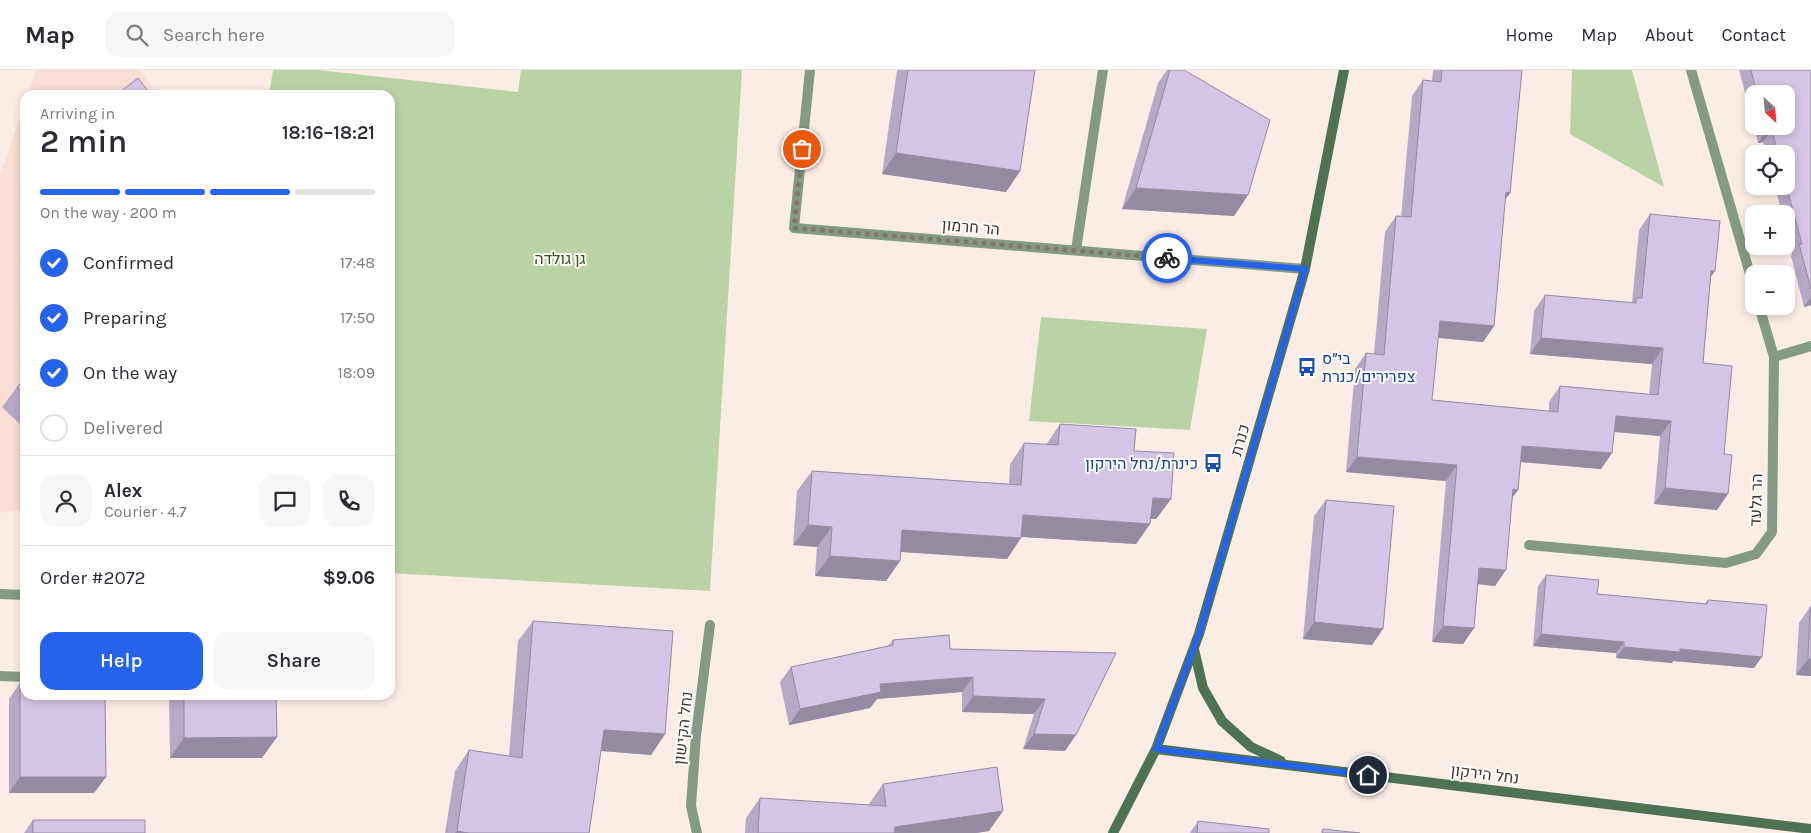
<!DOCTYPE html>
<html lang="en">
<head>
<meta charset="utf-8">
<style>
  :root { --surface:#fff; --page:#f7f7f7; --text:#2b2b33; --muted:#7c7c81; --line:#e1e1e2; --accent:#2563eb }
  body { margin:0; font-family:Karla,Heebo,sans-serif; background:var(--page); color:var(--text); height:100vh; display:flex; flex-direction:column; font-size:19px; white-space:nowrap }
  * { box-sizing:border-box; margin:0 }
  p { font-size:16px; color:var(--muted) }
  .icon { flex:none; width:28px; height:28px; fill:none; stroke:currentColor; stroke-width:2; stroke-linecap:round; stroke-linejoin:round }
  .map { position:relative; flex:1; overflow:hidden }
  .sheet { position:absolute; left:20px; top:20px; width:375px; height:610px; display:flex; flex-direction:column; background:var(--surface); border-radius:15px; box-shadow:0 2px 8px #0003 }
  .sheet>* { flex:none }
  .needle { width:32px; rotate:154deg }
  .controls { position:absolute; left:1745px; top:15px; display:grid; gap:10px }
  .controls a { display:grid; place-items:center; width:50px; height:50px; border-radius:10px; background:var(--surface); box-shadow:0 2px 8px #0003; font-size:25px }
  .pin { position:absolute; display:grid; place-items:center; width:42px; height:42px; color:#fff; margin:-21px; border:2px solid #fff; border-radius:50%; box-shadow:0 1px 5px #0007 }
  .courier { position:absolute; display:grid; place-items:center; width:50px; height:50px; margin:-25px; border:4px solid #2563eb; border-radius:50%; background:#fff; color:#222; box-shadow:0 1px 6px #0007 }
  .headline em { font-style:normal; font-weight:600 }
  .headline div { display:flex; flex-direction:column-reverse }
  .headline { display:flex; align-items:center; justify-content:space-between; height:85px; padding:0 20px }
  h1 { font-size:32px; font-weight:600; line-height:38px }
  .bar { display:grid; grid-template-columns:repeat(4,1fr); gap:8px 5px; align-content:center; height:60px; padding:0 20px }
  .bar i { height:6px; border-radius:4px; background:var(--line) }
  .bar .selected { background:var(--accent) }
  .bar p { grid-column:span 4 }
  .line { display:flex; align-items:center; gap:12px; padding:0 20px; border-top:1px solid var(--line) }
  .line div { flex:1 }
  .round { display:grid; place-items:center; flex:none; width:52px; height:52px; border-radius:15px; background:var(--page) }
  ol { padding:0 20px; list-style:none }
  li { display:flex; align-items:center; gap:15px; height:55px }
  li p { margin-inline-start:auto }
  li .icon { padding:5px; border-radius:50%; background:var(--accent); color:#fff; stroke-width:4 }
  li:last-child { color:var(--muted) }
  li i { width:28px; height:28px; border:2px solid var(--line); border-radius:50% }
  .action { display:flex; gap:10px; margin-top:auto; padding:10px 20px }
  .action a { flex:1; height:58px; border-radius:15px; background:var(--accent); color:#fff; font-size:20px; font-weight:600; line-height:58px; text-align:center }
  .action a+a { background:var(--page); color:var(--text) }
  header { display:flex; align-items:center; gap:30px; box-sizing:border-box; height:70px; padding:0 25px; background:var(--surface); border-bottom:1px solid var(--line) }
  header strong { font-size:24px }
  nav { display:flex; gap:28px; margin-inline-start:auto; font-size:18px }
  .search { width:350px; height:45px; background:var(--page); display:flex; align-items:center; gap:12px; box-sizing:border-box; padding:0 18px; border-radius:15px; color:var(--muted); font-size:19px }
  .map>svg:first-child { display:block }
</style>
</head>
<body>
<header>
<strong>Map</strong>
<div class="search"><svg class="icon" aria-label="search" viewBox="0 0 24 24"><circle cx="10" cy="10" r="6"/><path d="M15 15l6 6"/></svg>Search here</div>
<nav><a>Home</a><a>Map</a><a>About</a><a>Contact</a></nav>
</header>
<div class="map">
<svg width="1811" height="763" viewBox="0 0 1811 763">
  <rect width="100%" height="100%" fill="#fcece6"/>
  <path fill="#faded4" d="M 36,0 L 139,0 L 158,25 L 28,25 Z
    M 25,33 L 25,439 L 0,443 L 0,107 Z"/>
  <path fill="#bad3a5" d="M 273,0 L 318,0 L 518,22 L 521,0 L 742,0 L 710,521 L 390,503 L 390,25 L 269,25 Z
    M 1572,0 L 1632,0 L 1664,117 L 1570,64 Z
    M 1041,247 L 1207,259 L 1190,360 L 1029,351 Z"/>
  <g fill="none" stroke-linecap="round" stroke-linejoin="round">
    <path stroke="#839b86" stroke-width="10" d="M 1076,180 L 1103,0
      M 0,524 L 25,525
      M 0,606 L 25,607"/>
    <path stroke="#839b86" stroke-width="10" d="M 810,0 L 794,158 L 1305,199
      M 1691,0 L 1754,218
      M 1774,287 L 1811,276
      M 1529,475 L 1726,493 L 1756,484 L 1772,462 L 1774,287 L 1759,236
      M 697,763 L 691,736 L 696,665 L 710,555"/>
    <path stroke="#4e7254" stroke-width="10" d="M 1194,579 L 1203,618 L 1222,651 L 1251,677 L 1281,691
      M 1156,679 L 1811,759
      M 1113,763 L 1156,679 L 1199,564 L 1305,199 L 1344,0"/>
  </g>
  <path fill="#b6a9c6" d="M 897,0 L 1035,0 L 1020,101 L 1006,122 L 882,104 Z
    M 1167,0 L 1184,0 L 1248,125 L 1234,146 L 1122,139 L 1158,13 Z
    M 1433,0 L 1522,0 L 1510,123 L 1505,130 L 1494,256 L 1483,272 L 1438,268 L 1432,330 L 1549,341 L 1549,332 L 1560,316 L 1649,325 L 1652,294 L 1530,284 L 1534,241 L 1545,225 L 1632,233 L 1639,160 L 1650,144 L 1711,208 L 1703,293 L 1717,440 L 1654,434 L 1660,366 L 1614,362 L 1612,383 L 1601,399 L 1520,392 L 1518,420 L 1513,427 L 1495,516 L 1478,514 L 1474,558 L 1463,574 L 1432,572 L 1446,411 L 1346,402 L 1355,299 L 1366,283 L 1374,284 L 1385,162 L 1396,146 L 1401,147 L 1412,26 L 1423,10 L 1432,11 Z
    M 1739,0 L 1811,0 L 1811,235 L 1804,237 L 1791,186 L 1792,184 L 1786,160 L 1786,144 L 1782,144 L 1775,116 L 1786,116 L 1786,84 L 1766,84 L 1763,72 L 1758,73 L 1754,56 L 1786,56 L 1786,24 L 1754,24 L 1754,56 Z
    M 25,309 L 25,359 L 2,337 L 17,317 Z
    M 1060,354 L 1134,381 L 1171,429 L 1156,449 L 1151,449 L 1150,454 L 1136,474 L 1021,467 L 1007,489 L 901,482 L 900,491 L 886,511 L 815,506 L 817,477 L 793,475 L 797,421 L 812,401 L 1009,414 L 1010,394 L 1024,373 L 1046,375 Z
    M 1326,430 L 1372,575 L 1303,569 L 1314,446 Z
    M 1546,505 L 1597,524 L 1705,534 L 1708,530 L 1754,598 L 1673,591 L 1672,593 L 1616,588 L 1616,583 L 1533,576 L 1538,516 Z
    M 1810,537 L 1811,606 L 1796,605 L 1799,553 Z
    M 533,551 L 665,664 L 651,685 L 601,681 L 589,763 L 445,763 L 455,701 L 469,680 L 509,686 L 518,571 Z
    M 893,570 L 950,579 L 1116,583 L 1065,681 L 1023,679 L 1034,644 L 962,642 L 962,622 L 877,629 L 870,638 L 789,655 L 780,612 L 791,597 L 888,576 Z
    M 20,613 L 106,707 L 94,723 L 9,723 L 9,629 Z
    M 169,625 L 280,625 L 276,625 L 262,688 L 170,688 Z
    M 883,714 L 989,761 L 976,763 L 745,763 L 746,748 L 760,728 L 869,735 L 869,734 Z
    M 33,750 L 33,763 L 24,763 Z
    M 1198,751 L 1269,763 L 1190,763 Z"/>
  <path fill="#948aa1" d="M 1772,60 L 1763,72 L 1758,73 L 1767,61 Z
    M 896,83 L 1020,101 L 1006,122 L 882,104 Z
    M 1136,118 L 1248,125 L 1234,146 L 1122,139 Z
    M 1506,122 L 1510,123 L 1499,138 Z
    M 1711,201 L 1715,201 L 1704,217 Z
    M 1811,227 L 1811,235 L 1804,237 Z
    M 1440,251 L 1494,256 L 1483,272 L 1429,267 Z
    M 1541,268 L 1663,278 L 1652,294 L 1530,284 Z
    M 1616,346 L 1671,351 L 1660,366 L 1605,361 Z
    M 1522,376 L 1612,383 L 1601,399 L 1511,391 Z
    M 1357,387 L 1457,395 L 1446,411 L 1346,402 Z
    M 1665,418 L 1728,424 L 1717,440 L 1654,434 Z
    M 1513,419 L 1518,420 L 1507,435 Z
    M 1153,428 L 1171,429 L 1156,449 L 1138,448 Z
    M 1023,445 L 1150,454 L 1136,474 L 1009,466 Z
    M 808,455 L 832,457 L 817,477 L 793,475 Z
    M 902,460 L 1021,468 L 1007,489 L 888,481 Z
    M 830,486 L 900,491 L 886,511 L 815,506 Z
    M 1479,498 L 1506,500 L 1495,516 L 1468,513 Z
    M 1314,552 L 1383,559 L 1372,575 L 1303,569 Z
    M 1443,556 L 1474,558 L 1463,574 L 1432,572 Z
    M 1541,564 L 1624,572 L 1616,583 L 1533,576 Z
    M 1624,577 L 1680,579 L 1762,587 L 1754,598 L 1673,591 L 1672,593 L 1616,588 Z
    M 1808,589 L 1811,589 L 1811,606 L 1796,605 Z
    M 973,607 L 962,622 L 877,629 L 870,638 L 789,655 L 800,639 L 880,614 Z
    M 973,626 L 1045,629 L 1034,644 L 962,642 Z
    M 604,660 L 665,664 L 651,685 L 590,680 Z
    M 1034,664 L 1076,665 L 1065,681 L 1023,679 Z
    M 277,667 L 262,688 L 170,688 L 184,668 Z
    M 20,707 L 106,707 L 94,723 L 9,723 Z
    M 1003,741 L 989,761 L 976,763 L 890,763 L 895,757 Z
    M 457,761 L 469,763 L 455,763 Z"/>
  <path fill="#d4c5e6" stroke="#948aa1" d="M 908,0 L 1035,0 L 1020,101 L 896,83 Z
    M 1170,0 L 1184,0 L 1270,50 L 1248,125 L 1136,118 Z
    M 1442,0 L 1522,0 L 1510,123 L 1506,122 L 1494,256 L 1440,251 L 1432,330 L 1558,342 L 1560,316 L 1658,325 L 1663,278 L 1541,268 L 1545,225 L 1636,233 L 1636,228 L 1642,228 L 1650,144 L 1720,151 L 1715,201 L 1711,201 L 1703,293 L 1732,296 L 1724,384 L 1732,385 L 1728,424 L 1665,418 L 1671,351 L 1616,346 L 1612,383 L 1522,376 L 1518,420 L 1513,419 L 1506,500 L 1479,498 L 1474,558 L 1443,556 L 1457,395 L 1357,387 L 1366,283 L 1384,285 L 1396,146 L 1411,147 L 1423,10 L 1441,12 Z
    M 1751,0 L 1811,0 L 1811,219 L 1799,174 L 1802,174 L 1786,115 L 1786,84 L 1778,84 L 1772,60 L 1767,61 L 1766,56 L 1786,56 L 1786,24 L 1757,24 Z
    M 138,8 L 151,25 L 116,25 Z
    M 25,309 L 25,325 L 17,317 Z
    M 1060,354 L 1136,359 L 1134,381 L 1174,383 L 1171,429 L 1153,428 L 1150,454 L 1023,445 L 1021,468 L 902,460 L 900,491 L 830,486 L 832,457 L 808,455 L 812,401 L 1021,415 L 1024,373 L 1058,375 Z
    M 1326,430 L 1394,436 L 1383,559 L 1314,552 Z
    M 1546,505 L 1599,510 L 1597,524 L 1707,534 L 1708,530 L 1767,535 L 1762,587 L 1680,579 L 1680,582 L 1624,577 L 1624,572 L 1541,564 Z
    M 1810,537 L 1811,537 L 1811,589 L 1808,589 Z
    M 533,551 L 673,561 L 665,664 L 604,660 L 589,763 L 469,763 L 457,761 L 469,680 L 522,688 Z
    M 949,565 L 950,579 L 1116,583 L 1076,665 L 1034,664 L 1045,629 L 973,626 L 973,607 L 880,614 L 881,622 L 800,639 L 791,597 L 893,575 L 893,570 Z
    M 20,613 L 25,613 L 25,625 L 105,625 L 106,707 L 20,707 Z
    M 184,625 L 276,625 L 277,667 L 184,668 Z
    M 997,697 L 1003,741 L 895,757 L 894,763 L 758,763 L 760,728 L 886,736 L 883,714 Z
    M 33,750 L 145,750 L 145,763 L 33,763 Z
    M 1198,751 L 1269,759 L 1269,763 L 1197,763 Z
    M 1323,759 L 1360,763 L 1322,763 Z"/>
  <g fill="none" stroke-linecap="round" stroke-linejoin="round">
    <path stroke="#84756f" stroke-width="5" stroke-dasharray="0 9" d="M 802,79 L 794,158 L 1167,188"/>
    <path stroke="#2563eb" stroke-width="6" d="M 1167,188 L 1305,199 L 1199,564 L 1156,679 L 1368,705"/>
  </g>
  <defs>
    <g id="bus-bare" transform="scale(1.5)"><path d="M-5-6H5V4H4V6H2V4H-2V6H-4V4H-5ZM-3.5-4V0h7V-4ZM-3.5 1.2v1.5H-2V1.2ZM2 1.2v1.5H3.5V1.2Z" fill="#1a4fb4" stroke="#fdfdfd" stroke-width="2.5" paint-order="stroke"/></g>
  </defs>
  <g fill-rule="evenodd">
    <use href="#bus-bare" x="1307" y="297"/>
    <use href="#bus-bare" x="1213" y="393"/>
  </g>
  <g text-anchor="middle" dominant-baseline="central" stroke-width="4" stroke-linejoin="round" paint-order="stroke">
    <g font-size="16" fill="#44352f" stroke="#fdfdfd">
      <text transform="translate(971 157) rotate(5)">הר חרמון</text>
      <text transform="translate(1240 370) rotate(-74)">כנרת</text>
      <text transform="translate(1756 430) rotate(-88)">הר גלעד</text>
      <text transform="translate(683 658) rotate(-84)">נחל הקישון</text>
      <text transform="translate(1485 704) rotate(7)">נחל הירקון</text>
    </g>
    <g font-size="16" fill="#385515" stroke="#fdfdfd">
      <text x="560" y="188">גן גולדה</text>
    </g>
    <g font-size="16" fill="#164399" stroke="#fdfdfd" text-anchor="start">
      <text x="1322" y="288">בי״ס<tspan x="1322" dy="18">צפרירים/כנרת</tspan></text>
      <text x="1198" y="393" text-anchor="end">כינרת/נחל הירקון</text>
    </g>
  </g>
</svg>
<div class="controls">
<a><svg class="needle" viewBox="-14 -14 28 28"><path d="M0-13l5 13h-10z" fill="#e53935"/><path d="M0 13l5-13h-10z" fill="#7c7c81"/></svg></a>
<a><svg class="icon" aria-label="locate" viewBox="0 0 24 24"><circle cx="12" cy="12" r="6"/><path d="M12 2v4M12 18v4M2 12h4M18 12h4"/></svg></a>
<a>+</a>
<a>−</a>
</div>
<div class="pin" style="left:802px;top:79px;background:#ea580c"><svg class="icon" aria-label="bag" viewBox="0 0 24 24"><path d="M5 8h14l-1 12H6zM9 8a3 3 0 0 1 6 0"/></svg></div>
<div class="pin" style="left:1368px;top:705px;background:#1f2937"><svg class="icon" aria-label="home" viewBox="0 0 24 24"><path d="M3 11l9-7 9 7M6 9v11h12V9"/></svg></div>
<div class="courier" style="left:1167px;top:188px"><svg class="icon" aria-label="bike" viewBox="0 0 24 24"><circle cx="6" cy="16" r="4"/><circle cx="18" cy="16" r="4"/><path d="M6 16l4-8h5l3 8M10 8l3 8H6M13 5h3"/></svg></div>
<section class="sheet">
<div class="headline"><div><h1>2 min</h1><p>Arriving in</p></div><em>18:16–18:21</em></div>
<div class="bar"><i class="selected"></i><i class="selected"></i><i class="selected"></i><i></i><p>On the way · 200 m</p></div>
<ol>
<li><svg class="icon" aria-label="check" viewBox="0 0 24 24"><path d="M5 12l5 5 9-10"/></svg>Confirmed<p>17:48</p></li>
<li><svg class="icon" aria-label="check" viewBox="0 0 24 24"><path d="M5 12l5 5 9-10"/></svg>Preparing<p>17:50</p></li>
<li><svg class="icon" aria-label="check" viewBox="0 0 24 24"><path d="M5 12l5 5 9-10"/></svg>On the way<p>18:09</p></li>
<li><i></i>Delivered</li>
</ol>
<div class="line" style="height:90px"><a class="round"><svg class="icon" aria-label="person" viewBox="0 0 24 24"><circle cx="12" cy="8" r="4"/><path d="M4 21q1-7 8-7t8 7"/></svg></a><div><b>Alex</b><p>Courier · 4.7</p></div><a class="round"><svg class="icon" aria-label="chat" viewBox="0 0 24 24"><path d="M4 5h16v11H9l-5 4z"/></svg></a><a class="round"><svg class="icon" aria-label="phone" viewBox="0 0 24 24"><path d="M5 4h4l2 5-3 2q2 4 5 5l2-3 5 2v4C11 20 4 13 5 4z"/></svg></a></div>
<div class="line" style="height:65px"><div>Order #2072</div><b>$9.06</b></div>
<div class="action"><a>Help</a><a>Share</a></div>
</section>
</div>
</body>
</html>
